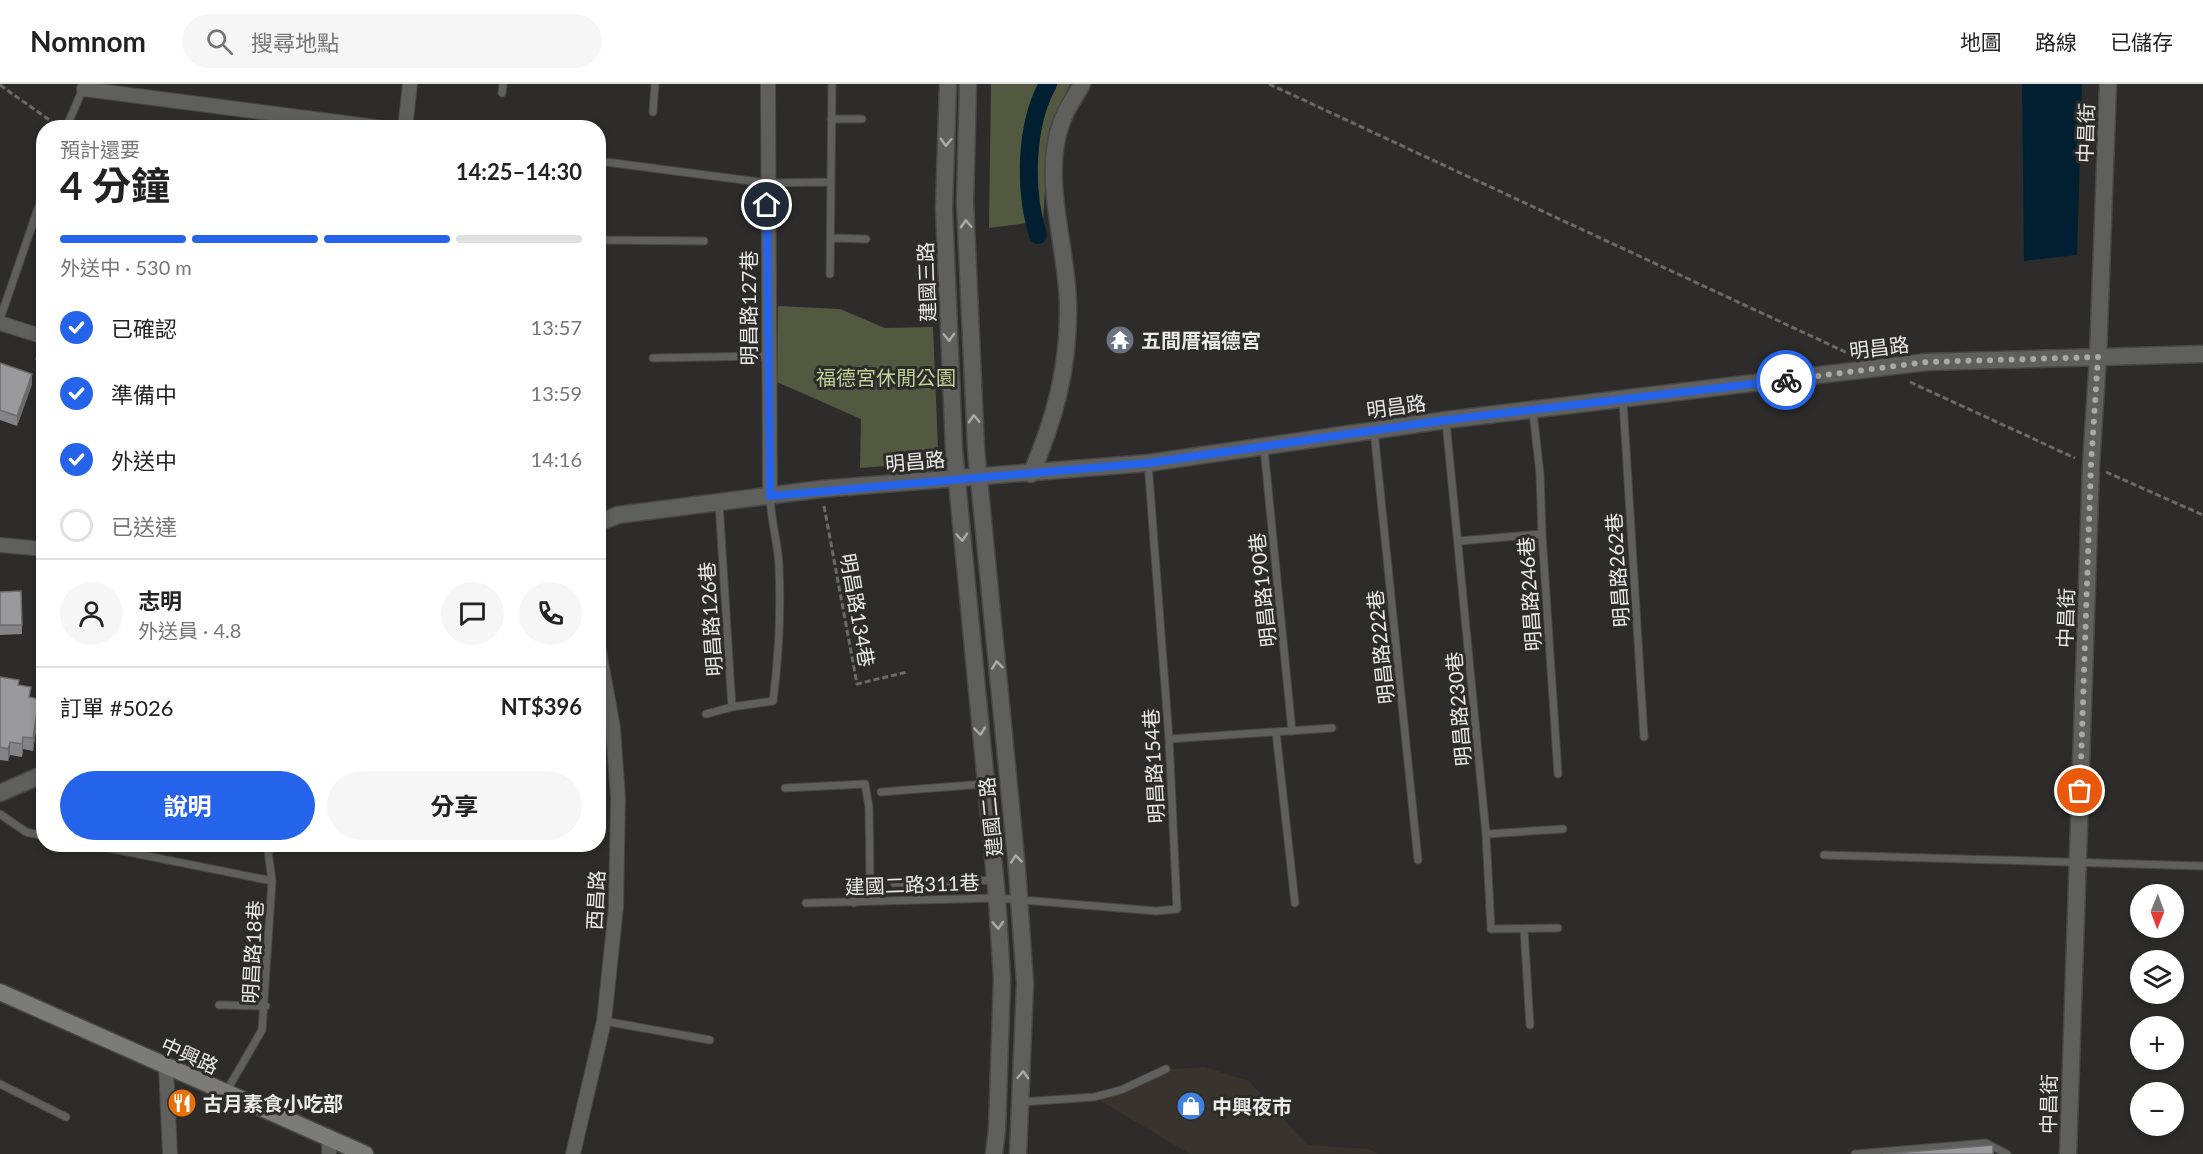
<!DOCTYPE html>
<html lang="zh-TW">
<head>
<meta charset="utf-8">
<style>
  :root { --surface:#fff; --page:#f6f6f6; --text:#222; --muted:#767676; --line:#e0e0e0; --accent:#2563eb }
  body { margin:0; font-family:Lato,"Noto Sans TC",sans-serif; background:var(--page); color:var(--text); height:100vh; display:flex; flex-direction:column; font-size:22px; white-space:nowrap }
  * { box-sizing:border-box; margin:0 }
  p { font-size:20px; color:var(--muted) }
  .icon { flex:none; width:33px; height:33px; fill:none; stroke:currentColor; stroke-width:2; stroke-linecap:round; stroke-linejoin:round }
  .map { position:relative; flex:1; overflow:hidden }
  .panel { position:absolute; left:36px; top:36px; width:570px; height:732px; display:flex; flex-direction:column; background:var(--surface); border-radius:24px; box-shadow:0 3px 9px #0003 }
  .panel>* { flex:none }
  .needle { width:39px; rotate:181deg }
  .fabs { position:absolute; left:2130px; top:800px; display:grid; gap:12px }
  .fabs a { display:grid; place-items:center; width:54px; height:54px; border-radius:50%; background:var(--surface); box-shadow:0 3px 9px #0003; font-size:30px }
  .pin { position:absolute; display:grid; place-items:center; width:51px; height:51px; color:#fff; margin:-26px; border:3px solid #fff; border-radius:50%; box-shadow:0 2px 6px #0007 }
  .courier { position:absolute; display:grid; place-items:center; width:60px; height:60px; margin:-30px; border:4px solid #2563eb; border-radius:50%; background:#fff; color:#222; box-shadow:0 2px 8px #0007 }
  .summary em { font-style:normal; font-weight:700 }
  .summary div { display:flex; flex-direction:column-reverse }
  .summary { display:flex; align-items:center; justify-content:space-between; height:102px; padding:0 24px }
  h1 { font-size:39px; font-weight:700; line-height:45px }
  .bar { display:grid; grid-template-columns:repeat(4,1fr); gap:9px 6px; align-content:center; height:72px; padding:0 24px }
  .bar i { height:8px; border-radius:4px; background:var(--line) }
  .bar .on { background:var(--accent) }
  .bar p { grid-column:span 4 }
  .line { display:flex; align-items:center; gap:15px; padding:0 24px; border-top:2px solid var(--line) }
  .line div { flex:1 }
  .round { display:grid; place-items:center; flex:none; width:63px; height:63px; border-radius:32px; background:var(--page) }
  ol { padding:0 24px; list-style:none }
  li { display:flex; align-items:center; gap:18px; height:66px }
  li p { margin-inline-start:auto }
  li .icon { padding:6px; border-radius:50%; background:var(--accent); color:#fff; stroke-width:4 }
  li:last-child { color:var(--muted) }
  li i { width:33px; height:33px; border:3px solid var(--line); border-radius:50% }
  .action { display:flex; gap:12px; margin-top:auto; padding:12px 24px }
  .action a { flex:1; height:69px; border-radius:36px; background:var(--accent); color:#fff; font-size:24px; font-weight:700; line-height:69px; text-align:center }
  .action a+a { background:var(--page); color:var(--text) }
  header { display:flex; align-items:center; gap:36px; box-sizing:border-box; height:84px; padding:0 30px; background:var(--surface); border-bottom:2px solid var(--line) }
  header strong { font-size:28px }
  nav { display:flex; gap:33px; margin-inline-start:auto; font-size:21px }
  .search { width:420px; height:54px; background:var(--page); display:flex; align-items:center; gap:15px; box-sizing:border-box; padding:0 21px; border-radius:33px; color:var(--muted); font-size:22px }
  .map>svg:first-child { display:block }
</style>
</head>
<body>
<header>
<strong>Nomnom</strong>
<div class="search"><svg class="icon" aria-label="search" viewBox="0 0 24 24"><circle cx="10" cy="10" r="6"/><path d="M15 15l6 6"/></svg>搜尋地點</div>
<nav><a>地圖</a><a>路線</a><a>已儲存</a></nav>
</header>
<div class="map">
<svg width="2203" height="1070" viewBox="0 0 2203 1070">
  <rect width="100%" height="100%" fill="#2d2c2a"/>
  <path fill="#38342d" d="M 1204,983 L 1249,997 L 1307,1061 L 1369,1065 L 1379,1070 L 1190,1070 L 1094,1013 L 1163,986 Z"/>
  <path fill="#535941" d="M 991,0 L 1070,0 L 1049,45 L 1043,137 L 989,144 Z
    M 778,222 L 840,225 L 885,244 L 933,243 L 938,364 L 925,379 L 860,384 L 861,335 L 777,298 Z"/>
  <path fill="#002031" d="M 2022,0 L 2082,0 L 2077,171 L 2024,177 Z"/>
  <g fill="none" stroke-linecap="round" stroke-linejoin="round">
    <path stroke="#002031" stroke-width="18" d="M 1038,151 C 1024,107 1025,41 1048,0"/>
    <g stroke="#474745" stroke-width="9">
      <path id="service" d="M 502,9 L 503,0
        M 653,28 L 655,0
        M 831,35 L 862,35
        M 66,44 L 84,2
        M 598,77 L 767,99 L 830,98
        M 831,154 L 866,155
        M 598,156 L 704,157
        M 830,190 L 832,0
        M 0,235 L 44,107
        M 653,274 L 768,272
        M 1623,317 L 1644,653
        M 1533,328 L 1540,390 L 1542,450 L 1558,690
        M 1446,338 L 1486,750 L 1491,845 L 1558,844
        M 1374,347 L 1418,776
        M 1264,364 L 1292,647
        M 1459,457 L 1542,450
        M 732,623 L 773,617 C 779,572 781,528 779,482 C 778,459 771,437 770,413
        M 706,630 L 732,623 L 719,419
        M 1276,648 L 1295,819
        M 1169,655 L 1332,644
        M 785,704 L 865,700 L 869,723 L 870,791 L 854,819
        M 881,708 L 984,700
        M 0,730 L 26,748 L 44,752
        M 1486,750 L 1563,745
        M 88,760 L 272,797 L 262,946 L 226,1008
        M 1824,771 L 2203,782
        M 272,797 L 268,767 L 282,760
        M 894,799 L 995,796
        M 806,819 L 997,814 L 1156,827 L 1177,825 L 1169,655 L 1148,379
        M 1524,845 L 1530,941
        M 219,921 L 266,922
        M 604,937 L 710,956
        M 0,1000 L 66,1033
        M 1022,1018 L 1094,1013 L 1121,1006 L 1166,985
        M 1855,1070 L 1986,1059 L 2007,1070"/>
    </g>
    <g stroke="#474745" stroke-width="16">
      <path id="minor" d="M 768,0 L 770,412
        M 84,5 L 384,44
        M 405,44 L 410,0
        M 0,239 L 44,253
        M 0,461 L 44,465
        M 166,984 L 170,1070
        M 329,1070 L 329,1055
        M 573,1070 L 604,937 L 616,823 L 618,714 L 613,644 L 598,561"/>
    </g>
    <g stroke="#474745" stroke-width="19">
      <path id="tertiary" d="M 948,0 L 944,124 L 954,366 L 997,814 L 1002,895 L 997,1046 L 994,1070
        M 968,0 L 965,118 L 976,365 L 1017,785 L 1025,900 L 1018,1070
        M 1031,390 C 1055,335 1069,282 1068,222 C 1068,166 1041,95 1061,40 C 1065,26 1075,13 1082,0
        M 598,439 L 618,431 L 821,405 L 1148,379 L 1446,336 L 1927,278 L 2203,270
        M 0,709 L 44,690
        M 2068,1070 L 2091,381 L 2098,273 L 2108,0"/>
    </g>
    <g stroke="#474745" stroke-width="19">
      <path id="secondary" d="M 0,908 L 365,1070"/>
    </g>
    <path stroke="#6a6a68" stroke-width="3" stroke-dasharray="6 3" stroke-linecap="butt" d="M 1269,0 L 1852,271
      M 0,1 L 55,40
      M 1910,298 L 2075,374
      M 2106,388 L 2203,431
      M 824,422 L 857,600 L 907,588"/>
    <use href="#service" stroke="#5f5f5e" stroke-width="7"/>
    <use href="#minor" stroke="#5f5f5e" stroke-width="14"/>
    <use href="#tertiary" stroke="#5f5f5e" stroke-width="16"/>
    <use href="#secondary" stroke="#7b7b79" stroke-width="16"/>
  </g>
  <path fill="#848486" d="M 0,279 L 32,300 L 17,342 L 0,336 Z
    M 21,507 L 22,550 L 0,551 L 0,508 Z
    M 0,593 L 19,601 L 31,614 L 39,627 L 33,667 L 23,665 L 22,673 L 10,671 L 8,677 L 0,676 Z"/>
  <path fill="#6c6c6d" d="M 44,278 L 44,282 L 39,284 L 39,281 Z
    M 32,290 L 32,300 L 17,342 L 17,332 Z
    M 39,615 L 39,627 L 33,667 L 33,654 Z
    M 23,653 L 23,665 L 22,673 L 22,660 Z
    M 10,658 L 10,671 L 8,677 L 8,665 Z"/>
  <path fill="#9a9a9c" stroke="#6c6c6d" stroke-width="1.5" d="M 42,271 L 44,274 L 44,278 L 39,281 L 36,275 Z
    M 0,279 L 32,290 L 17,332 L 0,326 Z
    M 21,507 L 22,541 L 0,541 L 0,508 Z
    M 0,593 L 19,596 L 18,601 L 31,603 L 29,613 L 39,615 L 33,654 L 23,653 L 22,660 L 10,658 L 8,665 L 0,663 Z
    M 1993,1061 L 1993,1070 L 1883,1070 Z"/>
  <defs><path id="oneway-chevron" d="M-2-3.5L2.5 0L-2 3.5" fill="none" stroke-width="1.6" stroke-linecap="round" stroke-linejoin="round" transform="scale(1.5)"/></defs>
  <g stroke="#ababaa">
    <use href="#oneway-chevron" transform="translate(946 58) rotate(92)"/>
    <use href="#oneway-chevron" transform="translate(966 140) rotate(-93)"/>
    <use href="#oneway-chevron" transform="translate(949 253) rotate(88)"/>
    <use href="#oneway-chevron" transform="translate(974 335) rotate(-93)"/>
    <use href="#oneway-chevron" transform="translate(962 453) rotate(85)"/>
    <use href="#oneway-chevron" transform="translate(997 581) rotate(-96)"/>
    <use href="#oneway-chevron" transform="translate(980 647) rotate(85)"/>
    <use href="#oneway-chevron" transform="translate(1016 775) rotate(-96)"/>
    <use href="#oneway-chevron" transform="translate(998 841) rotate(87)"/>
    <use href="#oneway-chevron" transform="translate(1023 991) rotate(-88)"/>
  </g>
  <g fill="none" stroke-linecap="round" stroke-linejoin="round">
    <path stroke="#a8a8a6" stroke-width="6" stroke-dasharray="0 10.8" d="M 1786,296 L 1927,278 L 2098,273 L 2091,381 L 2080,707"/>
    <path stroke="#2563eb" stroke-width="8" d="M 767,121 L 770,412 L 1148,379 L 1446,336 L 1786,296"/>
  </g>
  <defs>
    <g id="temple-disc" transform="scale(1.5)"><circle r="9.5" fill="#6b7280" stroke="#2d2c2a"/><path d="M0-6L5-2H3V0L6.5 2.5H4V6H1.5V3h-3V6H-4V2.5H-6.5L-3 0V-2H-5Z" fill="#fff"/></g>
    <g id="restaurant-disc" transform="scale(1.5)"><circle r="9.5" fill="#e8710a" stroke="#2d2c2a"/><path d="M-5-6h1v4h1v-4h1v4h1v-4h1v5L-1.5 .5V6h-2V.5L-5-1ZM5-6V6H3V1.5H1.5Q1.5-4 5-6Z" fill="#fff"/></g>
    <g id="shop-disc" transform="scale(1.5)"><circle r="9.5" fill="#3f7fe0" stroke="#2d2c2a"/><path d="M-5-2.5h2.3a2.7 3.5 0 0 1 5.4 0H5L5.5 6h-11ZM-1.5-2.5h3a1.5 2.3 0 0 0-3 0Z" fill="#fff"/></g>
  </defs>
  <g fill-rule="evenodd">
    <use href="#temple-disc" x="1120" y="256"/>
    <use href="#restaurant-disc" x="182" y="1019"/>
    <use href="#shop-disc" x="1191" y="1022"/>
  </g>
  <g text-anchor="middle" dominant-baseline="central" stroke-width="6" stroke-linejoin="round" paint-order="stroke">
    <g font-size="20" fill="#eaeae8" stroke="#2d2c2a">
      <text transform="translate(2085 49) rotate(-88)">中昌街</text>
      <text transform="translate(926 198) rotate(-92)">建國三路</text>
      <text transform="translate(748 224) rotate(-90)">明昌路127巷</text>
      <text transform="translate(1879 263) rotate(-7)">明昌路</text>
      <text transform="translate(1396 322) rotate(-8)">明昌路</text>
      <text transform="translate(915 377) rotate(-5)">明昌路</text>
      <text transform="translate(1617 486) rotate(-94)">明昌路262巷</text>
      <text transform="translate(1262 506) rotate(-96)">明昌路190巷</text>
      <text transform="translate(1529 510) rotate(-94)">明昌路246巷</text>
      <text transform="translate(858 526) rotate(80)">明昌路134巷</text>
      <text transform="translate(2065 534) rotate(-88)">中昌街</text>
      <text transform="translate(710 535) rotate(-94)">明昌路126巷</text>
      <text transform="translate(1380 563) rotate(-96)">明昌路222巷</text>
      <text transform="translate(1458 625) rotate(-95)">明昌路230巷</text>
      <text transform="translate(1153 682) rotate(-93)">明昌路154巷</text>
      <text transform="translate(990 733) rotate(-96)">建國二路</text>
      <text transform="translate(912 800) rotate(-2)">建國二路311巷</text>
      <text transform="translate(595 816) rotate(-87)">西昌路</text>
      <text transform="translate(252 868) rotate(-87)">明昌路18巷</text>
      <text transform="translate(190 971) rotate(24)">中興路</text>
      <text transform="translate(2048 1020) rotate(-89)">中昌街</text>
    </g>
    <g font-size="20" font-weight="bold" fill="#eaeae8" stroke="#2d2c2a" text-anchor="start">
      <text x="1141" y="256">五間厝福德宮</text>
      <text x="203" y="1019">古月素食小吃部</text>
      <text x="1212" y="1022">中興夜市</text>
    </g>
    <g font-size="20" fill="#c2d196" stroke="#2d2c2a">
      <text x="886" y="293">福德宮休閒公園</text>
    </g>
  </g>
</svg>
<div class="fabs">
<a><svg class="needle" viewBox="-14 -14 28 28"><path d="M0-13l5 13h-10z" fill="#e53935"/><path d="M0 13l5-13h-10z" fill="#767676"/></svg></a>
<a><svg class="icon" aria-label="layers" viewBox="0 0 24 24"><path d="M12 4l9 5-9 5-9-5zM3 14l9 5 9-5"/></svg></a>
<a>+</a>
<a>−</a>
</div>
<div class="pin" style="left:2080px;top:707px;background:#ea580c"><svg class="icon" aria-label="bag" viewBox="0 0 24 24"><path d="M5 8h14l-1 12H6zM9 8a3 3 0 0 1 6 0"/></svg></div>
<div class="pin" style="left:767px;top:121px;background:#1f2937"><svg class="icon" aria-label="home" viewBox="0 0 24 24"><path d="M3 11l9-7 9 7M6 9v11h12V9"/></svg></div>
<div class="courier" style="left:1786px;top:296px"><svg class="icon" aria-label="bike" viewBox="0 0 24 24"><circle cx="6" cy="16" r="4"/><circle cx="18" cy="16" r="4"/><path d="M6 16l4-8h5l3 8M10 8l3 8H6M13 5h3"/></svg></div>
<section class="panel">
<div class="summary"><div><h1>4 分鐘</h1><p>預計還要</p></div><em>14:25–14:30</em></div>
<div class="bar"><i class="on"></i><i class="on"></i><i class="on"></i><i></i><p>外送中 · 530 m</p></div>
<ol>
<li><svg class="icon" aria-label="check" viewBox="0 0 24 24"><path d="M5 12l5 5 9-10"/></svg>已確認<p>13:57</p></li>
<li><svg class="icon" aria-label="check" viewBox="0 0 24 24"><path d="M5 12l5 5 9-10"/></svg>準備中<p>13:59</p></li>
<li><svg class="icon" aria-label="check" viewBox="0 0 24 24"><path d="M5 12l5 5 9-10"/></svg>外送中<p>14:16</p></li>
<li><i></i>已送達</li>
</ol>
<div class="line" style="height:108px"><a class="round"><svg class="icon" aria-label="person" viewBox="0 0 24 24"><circle cx="12" cy="8" r="4"/><path d="M4 21q1-7 8-7t8 7"/></svg></a><div><b>志明</b><p>外送員 · 4.8</p></div><a class="round"><svg class="icon" aria-label="chat" viewBox="0 0 24 24"><path d="M4 5h16v11H9l-5 4z"/></svg></a><a class="round"><svg class="icon" aria-label="phone" viewBox="0 0 24 24"><path d="M5 4h4l2 5-3 2q2 4 5 5l2-3 5 2v4C11 20 4 13 5 4z"/></svg></a></div>
<div class="line" style="height:78px"><div>訂單 #5026</div><b>NT$396</b></div>
<div class="action"><a>說明</a><a>分享</a></div>
</section>
</div>
</body>
</html>
